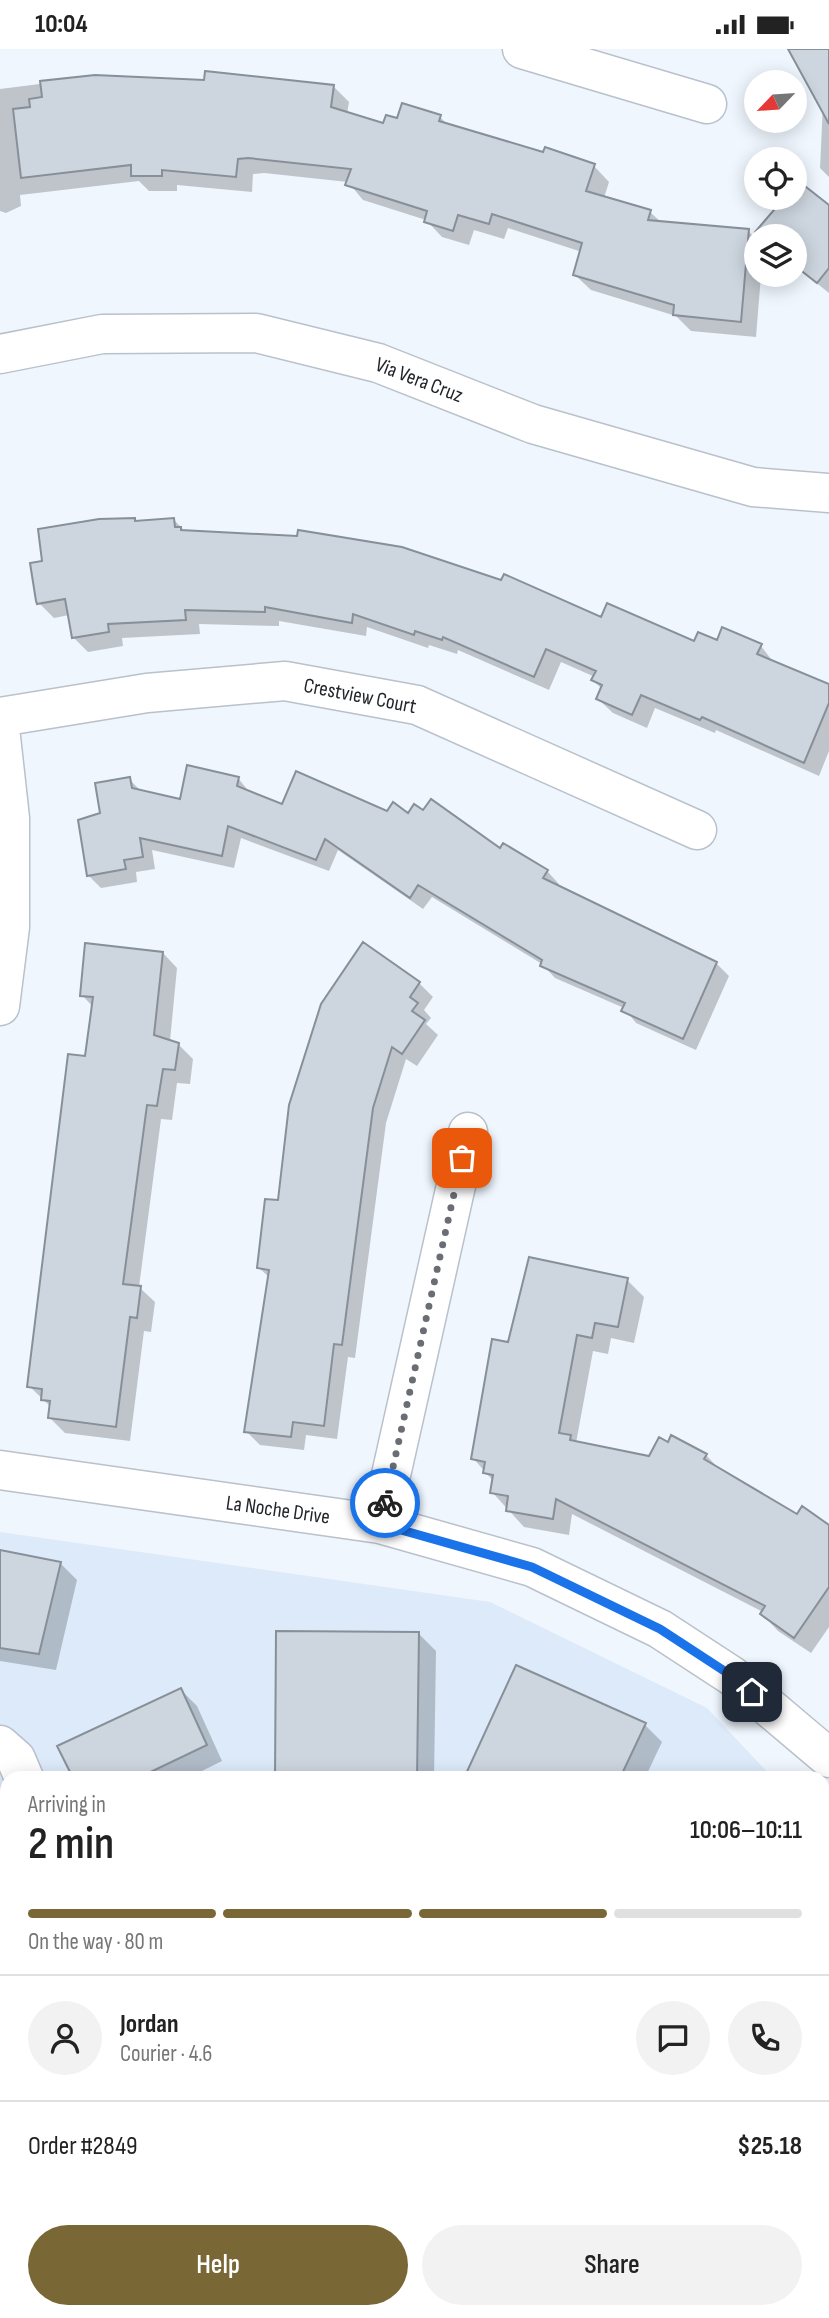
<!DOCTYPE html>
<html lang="en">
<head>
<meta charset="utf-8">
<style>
  :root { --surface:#fff; --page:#f2f2f2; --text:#222; --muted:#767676; --line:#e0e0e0; --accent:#796735 }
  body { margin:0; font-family:"Sofia Sans Condensed",sans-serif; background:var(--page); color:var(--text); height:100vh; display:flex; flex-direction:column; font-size:26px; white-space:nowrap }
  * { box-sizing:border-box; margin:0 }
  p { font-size:23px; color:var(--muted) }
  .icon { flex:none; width:38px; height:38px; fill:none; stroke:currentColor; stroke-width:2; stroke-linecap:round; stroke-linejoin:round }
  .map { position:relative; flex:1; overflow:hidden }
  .side { position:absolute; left:0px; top:1722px; width:830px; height:548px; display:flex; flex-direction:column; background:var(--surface); border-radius:21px 21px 0 0; box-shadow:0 4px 18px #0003 }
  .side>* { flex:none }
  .needle { width:46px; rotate:245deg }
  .tools { position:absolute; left:744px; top:21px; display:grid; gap:14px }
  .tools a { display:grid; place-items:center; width:63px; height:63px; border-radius:50%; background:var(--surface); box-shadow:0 4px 18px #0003; font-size:35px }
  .pin { position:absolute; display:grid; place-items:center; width:60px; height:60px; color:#fff; margin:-30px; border-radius:14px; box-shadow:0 4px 10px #0006 }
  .courier { position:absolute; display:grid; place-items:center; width:70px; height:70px; margin:-35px; border:5px solid #1a73e8; border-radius:50%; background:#fff; color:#222; box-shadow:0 2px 9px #0007 }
  .overview em { font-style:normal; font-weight:600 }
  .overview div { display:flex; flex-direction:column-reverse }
  .overview { display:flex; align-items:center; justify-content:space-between; height:119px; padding:0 28px }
  h1 { font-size:46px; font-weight:600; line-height:52px }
  .bar { display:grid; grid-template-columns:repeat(4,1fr); gap:10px 7px; align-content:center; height:84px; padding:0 28px }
  .bar i { height:9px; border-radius:5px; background:var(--line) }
  .bar .current { background:var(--accent) }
  .bar p { grid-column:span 4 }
  .line { display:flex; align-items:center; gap:18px; padding:0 28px; border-top:2px solid var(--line) }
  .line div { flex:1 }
  .round { display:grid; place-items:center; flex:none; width:74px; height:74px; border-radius:37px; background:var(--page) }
  .button { display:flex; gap:14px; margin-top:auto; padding:14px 28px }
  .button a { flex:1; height:80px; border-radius:42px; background:var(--accent); color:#fff; font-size:28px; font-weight:600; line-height:80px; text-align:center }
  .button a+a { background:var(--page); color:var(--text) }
  .status { display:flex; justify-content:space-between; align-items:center; height:49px; padding:0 35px; background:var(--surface); direction:ltr }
  .status svg { height:19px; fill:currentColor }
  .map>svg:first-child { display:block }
</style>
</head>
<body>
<div class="status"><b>10:04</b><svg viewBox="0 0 49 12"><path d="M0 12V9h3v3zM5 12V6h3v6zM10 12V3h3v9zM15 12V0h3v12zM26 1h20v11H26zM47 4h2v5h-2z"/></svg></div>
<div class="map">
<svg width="829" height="2269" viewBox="0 0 829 2269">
  <rect width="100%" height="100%" fill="#eff6fe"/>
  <path fill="#dceafa" d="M 0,1483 L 490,1553 L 707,1659 L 773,1729 L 7,1729 L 7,2263 L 743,2263 L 736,2269 L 0,2269 Z
    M 822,1782 L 829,1788 L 829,2191 L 823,2194 Z"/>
  <path fill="#cac0a6" d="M 161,2263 L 238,2263 L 232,2268 L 166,2268 Z"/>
  <path fill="#0003" d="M 95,28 L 333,37 L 349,53 L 347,65 L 384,76 L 398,72 L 440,68 L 449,77 L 594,117 L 609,133 L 604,149 L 650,163 L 662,174 L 748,182 L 756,190 L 756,226 L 761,226 L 756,288 L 691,282 L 676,267 L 591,241 L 575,226 L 582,203 L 508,179 L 504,190 L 474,181 L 469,196 L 442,188 L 426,171 L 363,151 L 348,133 L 264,124 L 253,125 L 252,143 L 177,136 L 177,142 L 149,142 L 139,132 L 20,146 L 21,157 L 6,164 L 0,162 L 0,40 Z
    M 823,55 L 829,55 L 829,128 L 820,119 Z
    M 790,149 L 829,159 L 829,244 L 794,216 L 794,187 L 762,187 L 758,183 Z
    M 174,471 L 186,483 L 602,570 L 695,594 L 761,597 L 774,614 L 829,637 L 829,702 L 819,727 L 716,681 L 715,684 L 655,659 L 647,679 L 613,664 L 598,650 L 602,640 L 593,631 L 595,628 L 561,613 L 549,641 L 458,601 L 457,605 L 429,596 L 428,599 L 367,578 L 366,587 L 279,572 L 279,577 L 199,575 L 200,585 L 122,589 L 123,597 L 88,603 L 73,588 L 69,566 L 54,569 L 39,554 L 44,514 L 99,472 Z
    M 238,729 L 250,744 L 282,758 L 408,766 L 501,801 L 547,822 L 559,835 L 557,838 L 716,914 L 729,927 L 696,1001 L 636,974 L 624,959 L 555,929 L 542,915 L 432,848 L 423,860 L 338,801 L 329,822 L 241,789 L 234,819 L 152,801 L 155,820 L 136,823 L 137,833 L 101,839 L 88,826 L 102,765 L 129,730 L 142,743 L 181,752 Z
    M 163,904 L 177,919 L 170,992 L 178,995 L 193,1010 L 190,1035 L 177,1034 L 172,1071 L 161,1070 L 139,1238 L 155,1253 L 151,1283 L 144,1282 L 130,1392 L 65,1384 L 50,1369 L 51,1358 L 29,1337 L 93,958 L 82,946 Z
    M 419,934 L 433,948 L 424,961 L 431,969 L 426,975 L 438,986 L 417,1017 L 406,1010 L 386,1074 L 355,1309 L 348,1308 L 337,1390 L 306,1386 L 304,1401 L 260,1396 L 246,1382 L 270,1229 L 259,1219 L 280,1153 L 291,1056 Z
    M 627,1231 L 644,1248 L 634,1294 L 611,1289 L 608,1305 L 593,1302 L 576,1394 L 650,1409 L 706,1406 L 723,1424 L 798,1467 L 829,1478 L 829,1578 L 811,1604 L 778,1582 L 762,1565 L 763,1563 L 572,1465 L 569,1486 L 524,1478 L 492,1443 L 494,1433 L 473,1409 L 509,1295 Z
    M 0,1503 L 60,1514 L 77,1531 L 56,1621 L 0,1612 Z
    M 419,1585 L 436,1602 L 434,1729 L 277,1729 Z
    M 181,1641 L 197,1657 L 222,1712 L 188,1729 L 75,1729 Z
    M 645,1676 L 662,1693 L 645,1729 L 466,1729 Z
    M 822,1857 L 829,1865 L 822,1874 Z
    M 829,1917 L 829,2101 L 822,2104 L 822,1921 Z
    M 474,2263 L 610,2263 L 615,2268 L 467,2269 Z"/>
  <path fill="#cdd5df" stroke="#878f98" stroke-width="2" d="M 788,0 L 829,0 L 829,75 Z
    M 205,22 L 334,36 L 331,58 L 383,74 L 386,66 L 397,69 L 402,54 L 441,66 L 439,72 L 543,103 L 545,98 L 595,115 L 586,142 L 651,161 L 648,171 L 749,180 L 741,273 L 673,266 L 674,256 L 573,226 L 582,194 L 492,165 L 489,175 L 458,166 L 453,182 L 424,173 L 427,162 L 345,136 L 351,120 L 248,109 L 238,110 L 236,128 L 162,121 L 162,127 L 131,127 L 131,116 L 21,129 L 13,60 L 30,58 L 29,50 L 42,48 L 40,32 L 95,26 L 204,31 Z
    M 801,134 L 829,156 L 829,219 L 817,234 L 794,216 L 794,187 L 760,187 L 755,183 L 780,154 L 782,156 L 789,149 L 794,149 L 794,142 Z
    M 135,469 L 135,472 L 174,469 L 175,478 L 181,478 L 181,481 L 297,487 L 298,481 L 402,498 L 501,531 L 504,525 L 601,568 L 607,554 L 694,592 L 698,583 L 717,591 L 722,578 L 762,595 L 757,605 L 829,635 L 829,654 L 804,714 L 702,668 L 700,671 L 641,646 L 632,666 L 596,650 L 602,636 L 591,631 L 596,622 L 546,600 L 534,628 L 443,588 L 442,591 L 415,582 L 414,586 L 353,565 L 352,574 L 265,558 L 265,563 L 185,561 L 186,571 L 108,575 L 109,583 L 72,589 L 65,550 L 37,555 L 36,552 L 30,514 L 42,512 L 38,480 L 99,470 Z
    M 187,716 L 239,728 L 237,737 L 282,755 L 296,722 L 387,762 L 393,753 L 408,764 L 414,755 L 423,761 L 431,750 L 500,799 L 503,794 L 548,821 L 543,829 L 717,913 L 683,990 L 621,962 L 625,954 L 540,917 L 542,911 L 418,836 L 410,849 L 325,790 L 316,811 L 228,777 L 222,807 L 140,789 L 143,808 L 124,811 L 126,820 L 87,827 L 78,771 L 100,764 L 95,734 L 130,728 L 132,739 L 180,750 Z
    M 363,893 L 420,933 L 410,948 L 418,954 L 412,962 L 425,971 L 402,1005 L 392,998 L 373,1059 L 342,1296 L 334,1295 L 324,1377 L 293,1373 L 291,1388 L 244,1383 L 269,1221 L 257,1219 L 265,1150 L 278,1151 L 289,1056 L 321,955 Z
    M 85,894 L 163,903 L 154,986 L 179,994 L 175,1021 L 163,1020 L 157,1057 L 147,1056 L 123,1235 L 141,1237 L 137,1269 L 130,1268 L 116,1378 L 48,1369 L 50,1352 L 41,1351 L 42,1340 L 27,1338 L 68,1005 L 85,1007 L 93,948 L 80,947 Z
    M 529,1208 L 628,1229 L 618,1278 L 595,1274 L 592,1289 L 577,1286 L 559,1384 L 571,1386 L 570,1391 L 649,1407 L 659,1388 L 668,1393 L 671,1386 L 707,1405 L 704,1410 L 797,1465 L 802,1457 L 829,1476 L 829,1538 L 794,1589 L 760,1565 L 765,1557 L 556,1450 L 553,1470 L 506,1462 L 508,1447 L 490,1444 L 493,1426 L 483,1424 L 485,1413 L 471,1410 L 492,1290 L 508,1293 Z
    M 0,1501 L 61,1513 L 39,1605 L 0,1599 Z
    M 276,1582 L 419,1583 L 417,1729 L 275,1729 Z
    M 516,1616 L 646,1674 L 620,1729 L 464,1729 Z
    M 181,1639 L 207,1696 L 138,1729 L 73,1729 L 57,1697 Z"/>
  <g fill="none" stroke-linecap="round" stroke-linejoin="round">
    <g stroke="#b9c1cb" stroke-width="41">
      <path id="minor" d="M 522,0 L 707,55
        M 0,305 L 102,285 L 256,284 L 378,314 L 533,375 L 753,438 L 829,444
        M 0,668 L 147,644 L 285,632 L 417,656 L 697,781
        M 0,679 L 10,769 L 10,878 L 0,957
        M 0,1421 L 380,1475 L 532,1518 L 660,1580 L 732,1627 L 829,1709
        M 380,1475 L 468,1083
        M 0,1696 L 16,1710 L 24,1729
        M 0,1915 L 7,1909
        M 805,2269 L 813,2263"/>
    </g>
    <use href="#minor" stroke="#fff" stroke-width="38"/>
  </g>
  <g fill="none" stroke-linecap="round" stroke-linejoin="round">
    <path stroke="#6a6e74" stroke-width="7" stroke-dasharray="0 12.6" d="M 385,1454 L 462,1109"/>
    <path stroke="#1a73e8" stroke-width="9" d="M 385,1454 L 380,1475 L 532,1518 L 660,1580 L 732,1627 L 752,1643"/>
  </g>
  <g text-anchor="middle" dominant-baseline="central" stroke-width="7" stroke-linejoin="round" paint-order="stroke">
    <g font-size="21" fill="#222529" stroke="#fff">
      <text transform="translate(419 331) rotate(21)">Via Vera Cruz</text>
      <text transform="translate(360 647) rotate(11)">Crestview Court</text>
      <text transform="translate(278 1461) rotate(8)">La Noche Drive</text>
    </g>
  </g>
</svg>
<div class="tools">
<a><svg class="needle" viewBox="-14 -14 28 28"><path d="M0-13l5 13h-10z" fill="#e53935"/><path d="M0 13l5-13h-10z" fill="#767676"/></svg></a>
<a><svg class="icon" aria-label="locate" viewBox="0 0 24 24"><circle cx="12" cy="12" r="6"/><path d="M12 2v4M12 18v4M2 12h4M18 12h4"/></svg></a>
<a><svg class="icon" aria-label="layers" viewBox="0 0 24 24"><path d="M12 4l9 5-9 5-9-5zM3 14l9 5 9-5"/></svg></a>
</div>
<div class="pin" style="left:462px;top:1109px;background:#ea580c"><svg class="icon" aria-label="bag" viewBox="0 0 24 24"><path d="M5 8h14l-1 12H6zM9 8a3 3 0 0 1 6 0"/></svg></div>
<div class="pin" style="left:752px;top:1643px;background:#1f2937"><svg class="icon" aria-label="home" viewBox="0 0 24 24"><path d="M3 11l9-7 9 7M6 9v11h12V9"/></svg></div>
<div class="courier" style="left:385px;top:1454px"><svg class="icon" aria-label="bike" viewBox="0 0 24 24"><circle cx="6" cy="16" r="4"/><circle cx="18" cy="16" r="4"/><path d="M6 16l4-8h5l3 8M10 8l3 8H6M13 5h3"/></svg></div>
<section class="side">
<div class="overview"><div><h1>2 min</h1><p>Arriving in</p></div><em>10:06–10:11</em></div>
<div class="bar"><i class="current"></i><i class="current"></i><i class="current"></i><i></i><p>On the way · 80 m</p></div>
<div class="line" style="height:126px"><a class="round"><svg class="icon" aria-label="person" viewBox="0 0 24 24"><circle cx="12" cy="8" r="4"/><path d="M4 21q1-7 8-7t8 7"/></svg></a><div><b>Jordan</b><p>Courier · 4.6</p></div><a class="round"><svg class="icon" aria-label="chat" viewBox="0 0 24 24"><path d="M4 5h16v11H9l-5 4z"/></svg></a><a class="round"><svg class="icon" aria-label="phone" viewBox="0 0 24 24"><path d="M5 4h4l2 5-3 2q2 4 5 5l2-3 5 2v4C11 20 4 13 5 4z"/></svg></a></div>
<div class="line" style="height:91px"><div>Order #2849</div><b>$25.18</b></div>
<div class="button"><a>Help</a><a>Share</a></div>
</section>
</div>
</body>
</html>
